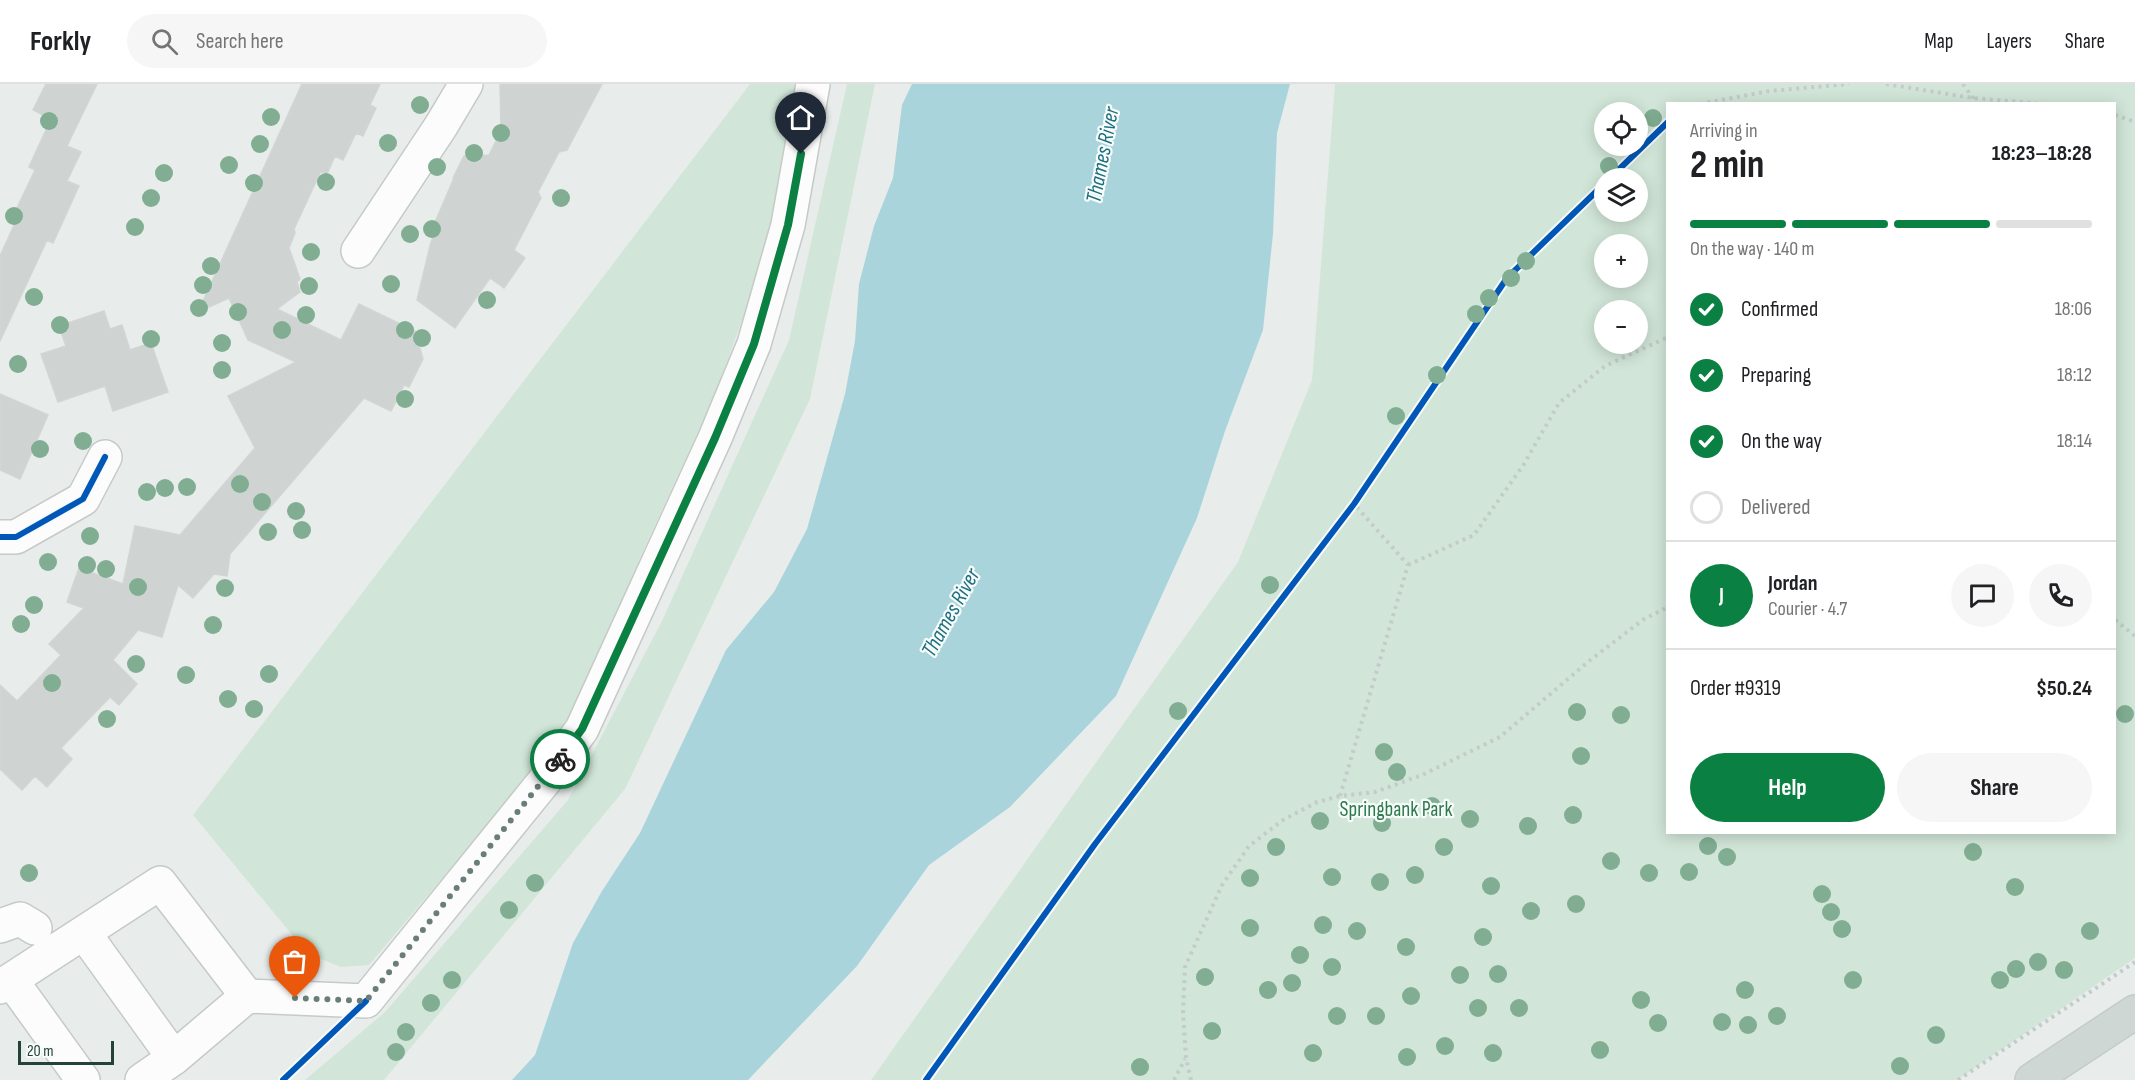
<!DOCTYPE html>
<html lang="en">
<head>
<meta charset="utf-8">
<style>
  :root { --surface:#fff; --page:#f6f6f6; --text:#202124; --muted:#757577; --line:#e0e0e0; --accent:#0b8043 }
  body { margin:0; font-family:"Sofia Sans Condensed",sans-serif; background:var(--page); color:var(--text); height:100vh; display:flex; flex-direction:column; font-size:22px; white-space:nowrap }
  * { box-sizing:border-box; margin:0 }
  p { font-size:20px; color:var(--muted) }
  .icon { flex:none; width:33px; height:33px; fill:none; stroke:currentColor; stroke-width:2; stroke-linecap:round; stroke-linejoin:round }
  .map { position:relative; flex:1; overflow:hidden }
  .panel { position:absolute; left:1666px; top:18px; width:450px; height:732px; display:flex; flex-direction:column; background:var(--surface); border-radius:0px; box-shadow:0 3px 15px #0003 }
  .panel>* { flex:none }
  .buttons { position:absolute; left:1594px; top:18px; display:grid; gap:12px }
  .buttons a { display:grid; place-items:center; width:54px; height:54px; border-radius:50%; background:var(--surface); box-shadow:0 3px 15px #0003; font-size:30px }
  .scale { position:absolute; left:18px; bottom:15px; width:96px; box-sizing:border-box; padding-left:6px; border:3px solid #24423a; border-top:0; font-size:16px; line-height:21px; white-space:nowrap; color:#24423a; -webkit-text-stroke:4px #f7fbf9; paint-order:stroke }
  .pin { position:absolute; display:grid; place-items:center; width:51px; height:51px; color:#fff; margin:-62px -26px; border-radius:50% 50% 50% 0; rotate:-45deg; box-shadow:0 0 6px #0007 }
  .pin .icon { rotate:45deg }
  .courier { position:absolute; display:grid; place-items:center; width:60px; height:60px; margin:-30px; border:4px solid #0b8043; border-radius:50%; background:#fff; color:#222; box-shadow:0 2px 8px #0007 }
  .overview em { font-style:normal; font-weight:700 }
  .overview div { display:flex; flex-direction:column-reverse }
  .overview { display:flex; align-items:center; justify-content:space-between; height:102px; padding:0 24px }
  h1 { font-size:39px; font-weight:700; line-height:45px }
  .bar { display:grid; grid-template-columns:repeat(4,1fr); gap:9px 6px; align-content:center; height:72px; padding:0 24px }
  .bar i { height:8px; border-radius:4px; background:var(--line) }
  .bar .current { background:var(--accent) }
  .bar p { grid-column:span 4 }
  .line { display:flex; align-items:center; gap:15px; padding:0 24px; border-top:2px solid var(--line) }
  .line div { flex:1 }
  .round { display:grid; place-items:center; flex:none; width:63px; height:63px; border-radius:32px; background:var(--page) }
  ol { padding:0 24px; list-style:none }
  li { display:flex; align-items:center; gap:18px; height:66px }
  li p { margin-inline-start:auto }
  li .icon { padding:6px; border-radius:50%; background:var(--accent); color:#fff; stroke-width:4 }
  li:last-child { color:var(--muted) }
  li i { width:33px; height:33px; border:3px solid var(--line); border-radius:50% }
  .primary-button { display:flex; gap:12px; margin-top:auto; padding:12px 24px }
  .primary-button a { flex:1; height:69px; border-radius:36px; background:var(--accent); color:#fff; font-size:24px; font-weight:700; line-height:69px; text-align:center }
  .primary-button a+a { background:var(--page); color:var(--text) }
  header { display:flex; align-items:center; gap:36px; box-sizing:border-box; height:84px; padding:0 30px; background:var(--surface); border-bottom:2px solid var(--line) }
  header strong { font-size:28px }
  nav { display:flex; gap:33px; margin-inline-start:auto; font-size:21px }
  .search { width:420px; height:54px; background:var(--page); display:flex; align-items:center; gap:15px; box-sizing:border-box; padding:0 21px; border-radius:33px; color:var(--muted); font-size:22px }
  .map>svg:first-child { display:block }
</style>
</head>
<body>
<header>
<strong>Forkly</strong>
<div class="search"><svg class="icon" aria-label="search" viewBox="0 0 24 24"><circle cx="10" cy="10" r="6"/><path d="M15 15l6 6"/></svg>Search here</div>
<nav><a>Map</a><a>Layers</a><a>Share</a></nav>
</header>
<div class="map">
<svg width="2135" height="996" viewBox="0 0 2135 996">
  <rect width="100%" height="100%" fill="#e8edeb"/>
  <path fill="#d1e6d8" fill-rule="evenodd" d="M 750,0 L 798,0 L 782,96 L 757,196 L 713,315 L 643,467 L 575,627 L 525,696 L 369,881 L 341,883 L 308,870 L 193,731 Z
    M 847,0 L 875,0 L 810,315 L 625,705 L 384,996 L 305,996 L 385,928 L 568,716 L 662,537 L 789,256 Z
    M 1335,0 L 2135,0 L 2135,874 L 1957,996 L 871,996 L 1238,478 L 1312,296 ZM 1668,20 L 2115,20 L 2115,748 L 1668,748 ZM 1605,28 L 1638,28 L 1638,62 L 1605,62 ZM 1605,94 L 1638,94 L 1638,128 L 1605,128 ZM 1638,160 L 1638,194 L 1605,194 L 1605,160 ZM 1605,226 L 1638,226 L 1638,260 L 1605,260 Z"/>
  <path fill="#a9d4db" d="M 912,0 L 1290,0 L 1277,49 L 1273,150 L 1263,246 L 1225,347 L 1197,434 L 1116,612 L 1010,723 L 929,781 L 857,882 L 748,996 L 512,996 L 535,971 L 573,859 L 602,807 L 640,749 L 726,566 L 774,508 L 807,445 L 845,310 L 855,257 L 859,200 L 874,142 L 893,94 L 902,21 Z"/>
  <path fill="#cfd4d2" stroke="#d1d6d4" stroke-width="1.5" d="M 46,0 L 97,0 L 67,62 L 81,68 L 67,97 L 79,102 L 53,159 L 47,156 L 0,257 L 0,172 L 21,126 L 17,124 L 35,86 L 29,83 L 51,35 L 33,26 Z
    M 302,0 L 380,0 L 370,21 L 376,24 L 363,52 L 356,49 L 343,76 L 335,72 L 327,90 L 321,87 L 294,145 L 295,149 L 289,164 L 300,195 L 297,198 L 300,208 L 277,225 L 341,256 L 359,220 L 415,247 L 423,275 L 409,303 L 404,301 L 391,327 L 364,314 L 230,470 L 227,492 L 214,490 L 193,514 L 178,501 L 162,553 L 138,546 L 113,576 L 137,600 L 119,621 L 110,613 L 61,664 L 72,675 L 47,703 L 35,692 L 22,706 L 0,685 L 0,601 L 17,617 L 61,571 L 49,560 L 84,524 L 67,518 L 79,484 L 123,500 L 135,442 L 180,451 L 255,364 L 228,312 L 296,278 L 248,256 L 229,214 L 198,228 Z
    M 500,0 L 602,0 L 567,66 L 559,68 L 538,108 L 541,114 L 514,166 L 525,174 L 504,204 L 490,194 L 455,244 L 417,216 L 431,158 L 437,145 L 433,143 L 454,94 L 453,94 L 464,72 L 489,71 L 501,47 Z
    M 104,227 L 110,245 L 122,241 L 130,266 L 151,259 L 168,308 L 113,327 L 105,302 L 58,318 L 41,270 L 66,262 L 59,242 Z
    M 0,310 L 48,331 L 20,395 L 0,386 Z"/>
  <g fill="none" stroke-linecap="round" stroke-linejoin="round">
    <g stroke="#c5cac8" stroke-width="36">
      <path id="minor" d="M 358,167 L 441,42 L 466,0
        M 0,453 L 16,453 L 83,415 L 105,373
        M 0,842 L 20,835 L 35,844
        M 84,849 L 174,974
        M 11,896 L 83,996
        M 0,903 L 160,799 L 247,912
        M 142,996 L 174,974 L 247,912 L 366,917 L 546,695 L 582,645 L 715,354 L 754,260 L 788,141 L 813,0"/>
    </g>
    <g stroke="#c3ccc9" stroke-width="36">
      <path id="major" d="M 2032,996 L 2135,928"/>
    </g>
    <path stroke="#c3ccca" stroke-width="4" stroke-dasharray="3 4.5" stroke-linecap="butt" d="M 1886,0 L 1973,14 L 2045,20
      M 1963,0 L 1973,14 L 1971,20
      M 1700,20 L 1769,7 L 1849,0
      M 2115,31 L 2135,38
      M 1408,481 L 1474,451 L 1524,380 L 1559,319 L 1605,282 L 1668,253
      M 2115,536 L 2135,552
      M 1340,712 L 1408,481 L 1354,420
      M 1174,996 L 1185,975
      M 1191,996 L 1186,974 L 1183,929 L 1185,883 L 1222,801 L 1249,762 L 1283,736 L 1317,718 L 1340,712 L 1375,708 L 1422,691 L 1500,653 L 1589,577 L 1644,535 L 1668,523
      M 1958,996 L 2135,878"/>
    <use href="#minor" stroke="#fcfcfc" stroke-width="33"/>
    <use href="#major" stroke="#cfd7d5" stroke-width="33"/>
    <g stroke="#f7fbf9" stroke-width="10">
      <path id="cycleway" d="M 1610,94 L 1668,38
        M 0,453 L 16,453 L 83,415 L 105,373
        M 283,996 L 366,917
        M 926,996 L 1095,760 L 1354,420 L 1507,194 L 1605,99"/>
    </g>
    <use href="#cycleway" stroke="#0057b8" stroke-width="6"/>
  </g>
  <g fill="#81ae93">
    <circle cx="420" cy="21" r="9"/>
    <circle cx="271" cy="33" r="9"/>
    <circle cx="1653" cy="34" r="9"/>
    <circle cx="49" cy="37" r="9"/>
    <circle cx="501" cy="49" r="9"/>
    <circle cx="388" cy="59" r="9"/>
    <circle cx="260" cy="60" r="9"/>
    <circle cx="474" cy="69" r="9"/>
    <circle cx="229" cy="81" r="9"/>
    <circle cx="1609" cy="82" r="9"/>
    <circle cx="437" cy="83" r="9"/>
    <circle cx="164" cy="89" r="9"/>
    <circle cx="326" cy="98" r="9"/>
    <circle cx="254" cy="99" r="9"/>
    <circle cx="151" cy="114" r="9"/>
    <circle cx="561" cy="114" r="9"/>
    <circle cx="14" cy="132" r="9"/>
    <circle cx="135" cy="143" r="9"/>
    <circle cx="432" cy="145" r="9"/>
    <circle cx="410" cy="150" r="9"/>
    <circle cx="311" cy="168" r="9"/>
    <circle cx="1526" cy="177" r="9"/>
    <circle cx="211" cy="182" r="9"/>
    <circle cx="1511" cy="194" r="9"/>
    <circle cx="391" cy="200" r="9"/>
    <circle cx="203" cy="201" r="9"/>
    <circle cx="309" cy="202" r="9"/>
    <circle cx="34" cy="213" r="9"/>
    <circle cx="1489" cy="214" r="9"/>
    <circle cx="487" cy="216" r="9"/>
    <circle cx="199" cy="224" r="9"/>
    <circle cx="238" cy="228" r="9"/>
    <circle cx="1476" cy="230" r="9"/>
    <circle cx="306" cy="231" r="9"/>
    <circle cx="60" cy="241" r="9"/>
    <circle cx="282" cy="246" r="9"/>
    <circle cx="405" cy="246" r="9"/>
    <circle cx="422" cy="254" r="9"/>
    <circle cx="151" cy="255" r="9"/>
    <circle cx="222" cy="259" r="9"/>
    <circle cx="18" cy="280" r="9"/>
    <circle cx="222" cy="286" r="9"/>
    <circle cx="1437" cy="291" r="9"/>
    <circle cx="405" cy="315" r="9"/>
    <circle cx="1396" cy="332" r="9"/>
    <circle cx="83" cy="357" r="9"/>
    <circle cx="40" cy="365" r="9"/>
    <circle cx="240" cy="400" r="9"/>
    <circle cx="187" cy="403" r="9"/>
    <circle cx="165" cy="404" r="9"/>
    <circle cx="147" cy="408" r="9"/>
    <circle cx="262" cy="418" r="9"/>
    <circle cx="296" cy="427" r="9"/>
    <circle cx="302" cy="446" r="9"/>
    <circle cx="268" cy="448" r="9"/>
    <circle cx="90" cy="452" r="9"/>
    <circle cx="48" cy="478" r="9"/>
    <circle cx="87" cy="481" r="9"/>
    <circle cx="106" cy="485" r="9"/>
    <circle cx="1270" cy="501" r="9"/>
    <circle cx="138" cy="503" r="9"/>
    <circle cx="225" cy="504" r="9"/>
    <circle cx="34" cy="521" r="9"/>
    <circle cx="21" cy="540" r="9"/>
    <circle cx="213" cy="541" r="9"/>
    <circle cx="136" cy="580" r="9"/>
    <circle cx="269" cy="590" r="9"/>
    <circle cx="186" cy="591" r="9"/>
    <circle cx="52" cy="599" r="9"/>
    <circle cx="228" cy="615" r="9"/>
    <circle cx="254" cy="625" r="9"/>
    <circle cx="1178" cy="627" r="9"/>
    <circle cx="1577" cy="628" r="9"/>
    <circle cx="2125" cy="630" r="9"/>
    <circle cx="1621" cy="631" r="9"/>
    <circle cx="107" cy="635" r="9"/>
    <circle cx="1384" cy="668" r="9"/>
    <circle cx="1581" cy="672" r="9"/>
    <circle cx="1397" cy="688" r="9"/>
    <circle cx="1432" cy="722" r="9"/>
    <circle cx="1573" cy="731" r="9"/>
    <circle cx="1470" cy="735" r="9"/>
    <circle cx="1320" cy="737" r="9"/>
    <circle cx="1382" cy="739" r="9"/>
    <circle cx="1528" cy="742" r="9"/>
    <circle cx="1708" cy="762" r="9"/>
    <circle cx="1276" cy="763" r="9"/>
    <circle cx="1444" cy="763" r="9"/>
    <circle cx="1973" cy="768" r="9"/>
    <circle cx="1727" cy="773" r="9"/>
    <circle cx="1611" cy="777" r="9"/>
    <circle cx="1689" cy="788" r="9"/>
    <circle cx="29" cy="789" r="9"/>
    <circle cx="1649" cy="789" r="9"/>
    <circle cx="1415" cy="791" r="9"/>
    <circle cx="1332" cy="793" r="9"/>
    <circle cx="1250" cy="794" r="9"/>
    <circle cx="1380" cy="798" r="9"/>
    <circle cx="535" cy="799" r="9"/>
    <circle cx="1491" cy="802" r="9"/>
    <circle cx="2015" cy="803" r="9"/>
    <circle cx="1822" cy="810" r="9"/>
    <circle cx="1576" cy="820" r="9"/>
    <circle cx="509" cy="826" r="9"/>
    <circle cx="1531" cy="827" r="9"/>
    <circle cx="1831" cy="828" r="9"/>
    <circle cx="1323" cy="841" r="9"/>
    <circle cx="1250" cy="844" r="9"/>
    <circle cx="1842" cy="845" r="9"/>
    <circle cx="1357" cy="847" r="9"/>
    <circle cx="2090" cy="847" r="9"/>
    <circle cx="1483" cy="853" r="9"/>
    <circle cx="1406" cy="863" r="9"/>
    <circle cx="1300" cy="871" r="9"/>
    <circle cx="2038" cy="878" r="9"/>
    <circle cx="1332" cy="883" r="9"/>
    <circle cx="2016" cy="885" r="9"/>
    <circle cx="2064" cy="886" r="9"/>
    <circle cx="1498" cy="890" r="9"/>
    <circle cx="1460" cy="891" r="9"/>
    <circle cx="1205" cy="893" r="9"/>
    <circle cx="452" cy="896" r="9"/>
    <circle cx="1853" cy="896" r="9"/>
    <circle cx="2000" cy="896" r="9"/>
    <circle cx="1292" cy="899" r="9"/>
    <circle cx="1268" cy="906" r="9"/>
    <circle cx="1745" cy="906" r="9"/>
    <circle cx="1411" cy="912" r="9"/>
    <circle cx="1641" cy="916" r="9"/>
    <circle cx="431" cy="919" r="9"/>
    <circle cx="1478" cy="924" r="9"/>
    <circle cx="1519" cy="924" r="9"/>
    <circle cx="1337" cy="932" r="9"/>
    <circle cx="1376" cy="932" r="9"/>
    <circle cx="1777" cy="932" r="9"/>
    <circle cx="1722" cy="938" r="9"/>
    <circle cx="1658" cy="939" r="9"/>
    <circle cx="1748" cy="941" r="9"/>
    <circle cx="1212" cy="947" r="9"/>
    <circle cx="406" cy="948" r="9"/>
    <circle cx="1936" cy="951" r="9"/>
    <circle cx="1445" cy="962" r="9"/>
    <circle cx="1600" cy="966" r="9"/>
    <circle cx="396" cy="968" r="9"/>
    <circle cx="1313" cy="969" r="9"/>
    <circle cx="1493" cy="969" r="9"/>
    <circle cx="1407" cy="973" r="9"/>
    <circle cx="1900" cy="982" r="9"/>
    <circle cx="1140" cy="983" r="9"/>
  </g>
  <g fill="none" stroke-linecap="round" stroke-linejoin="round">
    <path stroke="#697e78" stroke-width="6" stroke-dasharray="0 10.8" d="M 295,914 L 366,917 L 560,675"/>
    <path stroke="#0b8043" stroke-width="8" d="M 560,675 L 582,645 L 715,354 L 754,260 L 788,141 L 801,70"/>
  </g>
  <g text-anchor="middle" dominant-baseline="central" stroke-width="4.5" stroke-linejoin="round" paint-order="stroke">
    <g font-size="21" fill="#2d7a4b" stroke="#f7fbf9">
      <text x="1396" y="725">Springbank Park</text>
    </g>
    <g font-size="22" font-style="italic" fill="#1c6f80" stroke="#f7fbf9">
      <text transform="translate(1103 71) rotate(-79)">Thames River</text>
      <text transform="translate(951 529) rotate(-61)">Thames River</text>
    </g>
  </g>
</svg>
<div class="buttons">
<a><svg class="icon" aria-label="locate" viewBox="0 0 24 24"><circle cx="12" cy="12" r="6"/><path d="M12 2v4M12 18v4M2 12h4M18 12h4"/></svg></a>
<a><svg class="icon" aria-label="layers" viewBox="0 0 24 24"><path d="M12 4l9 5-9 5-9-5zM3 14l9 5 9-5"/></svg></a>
<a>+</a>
<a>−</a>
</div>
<div class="scale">20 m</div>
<div class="pin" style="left:295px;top:914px;background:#ea580c"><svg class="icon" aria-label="bag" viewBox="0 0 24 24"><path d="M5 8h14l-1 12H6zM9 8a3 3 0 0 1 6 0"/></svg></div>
<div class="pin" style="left:801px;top:70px;background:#1f2937"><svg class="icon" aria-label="home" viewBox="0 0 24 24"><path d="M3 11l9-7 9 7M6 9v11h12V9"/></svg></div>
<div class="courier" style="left:560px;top:675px"><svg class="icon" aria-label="bike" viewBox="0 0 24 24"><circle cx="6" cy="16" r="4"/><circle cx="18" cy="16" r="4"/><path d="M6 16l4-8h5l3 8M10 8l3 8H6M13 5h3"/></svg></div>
<section class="panel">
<div class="overview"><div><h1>2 min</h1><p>Arriving in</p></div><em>18:23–18:28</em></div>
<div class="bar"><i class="current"></i><i class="current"></i><i class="current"></i><i></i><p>On the way · 140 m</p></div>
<ol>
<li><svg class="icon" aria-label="check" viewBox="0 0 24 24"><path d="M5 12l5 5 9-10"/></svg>Confirmed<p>18:06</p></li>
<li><svg class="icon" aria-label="check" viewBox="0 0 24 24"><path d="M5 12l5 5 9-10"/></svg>Preparing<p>18:12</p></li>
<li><svg class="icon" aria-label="check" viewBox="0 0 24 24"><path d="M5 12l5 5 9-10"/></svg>On the way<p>18:14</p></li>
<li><i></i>Delivered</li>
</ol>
<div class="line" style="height:108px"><b class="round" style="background:var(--accent);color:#fff">J</b><div><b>Jordan</b><p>Courier · 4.7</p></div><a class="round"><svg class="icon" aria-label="chat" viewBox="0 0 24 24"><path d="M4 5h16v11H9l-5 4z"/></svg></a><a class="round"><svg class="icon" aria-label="phone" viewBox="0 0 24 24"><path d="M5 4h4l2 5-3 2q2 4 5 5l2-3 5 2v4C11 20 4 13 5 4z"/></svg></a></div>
<div class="line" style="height:78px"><div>Order #9319</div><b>$50.24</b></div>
<div class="primary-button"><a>Help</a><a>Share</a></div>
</section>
</div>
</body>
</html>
